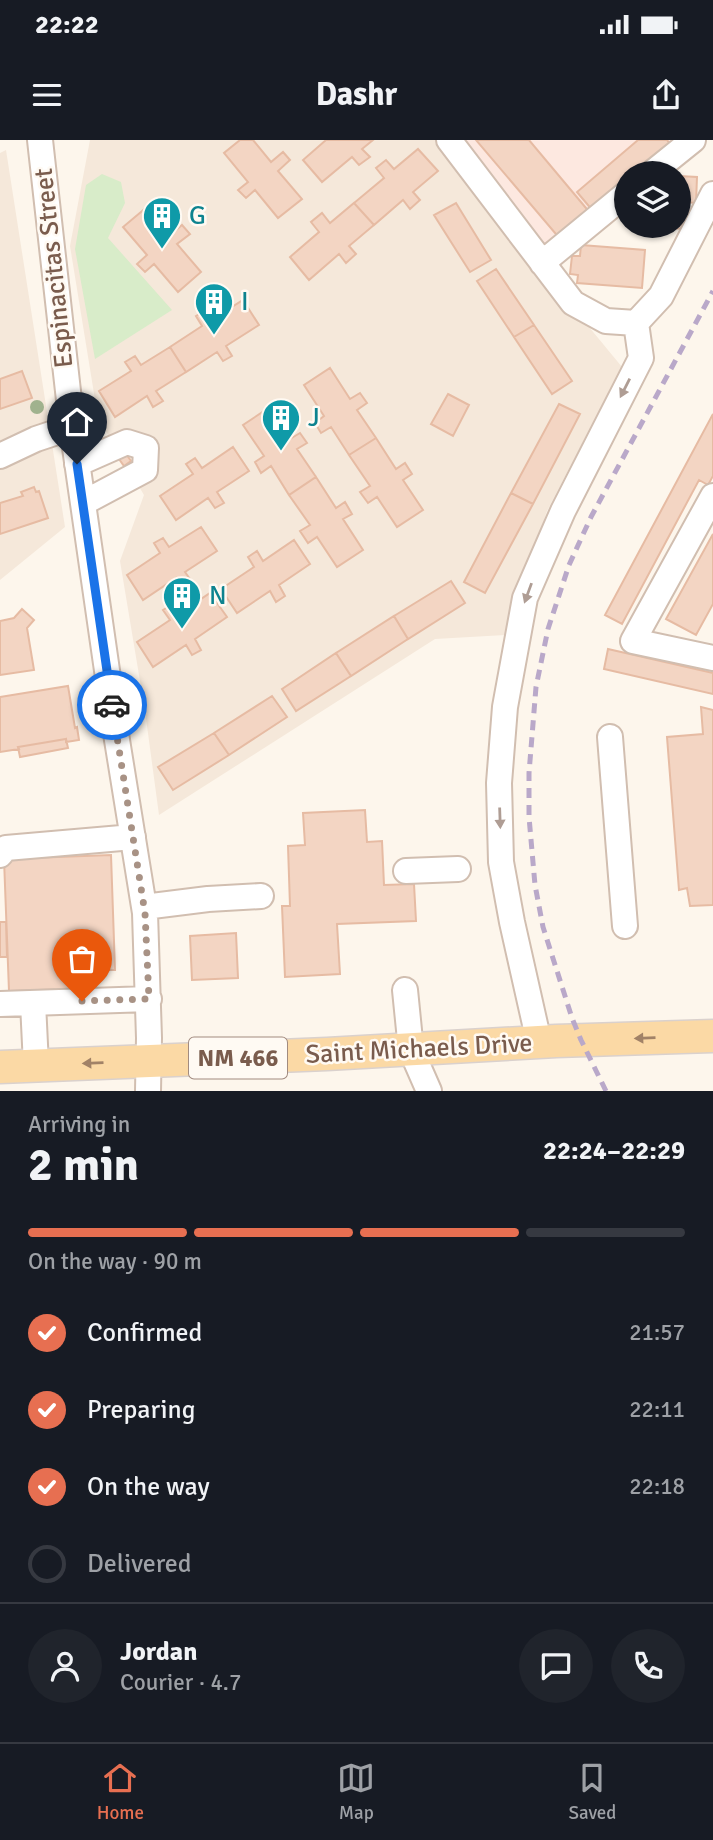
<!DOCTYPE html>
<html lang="en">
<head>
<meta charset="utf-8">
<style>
  :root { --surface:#171b24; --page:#20242c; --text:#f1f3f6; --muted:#9ea1a6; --line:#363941; --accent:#e76f51 }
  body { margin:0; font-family:Signika,sans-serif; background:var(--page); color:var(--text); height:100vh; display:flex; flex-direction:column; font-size:26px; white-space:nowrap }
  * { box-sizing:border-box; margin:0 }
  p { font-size:23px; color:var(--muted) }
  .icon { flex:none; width:38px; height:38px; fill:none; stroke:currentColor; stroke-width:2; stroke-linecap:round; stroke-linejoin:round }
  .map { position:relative; height:951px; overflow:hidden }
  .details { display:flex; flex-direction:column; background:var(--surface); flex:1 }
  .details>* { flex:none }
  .fabs { position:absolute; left:614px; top:21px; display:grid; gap:14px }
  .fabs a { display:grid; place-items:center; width:77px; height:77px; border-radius:50%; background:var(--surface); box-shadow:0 2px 5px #0004; font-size:35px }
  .pin { position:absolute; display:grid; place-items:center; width:60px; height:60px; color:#fff; margin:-72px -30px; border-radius:50% 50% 50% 0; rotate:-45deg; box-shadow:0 0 7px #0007 }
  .pin .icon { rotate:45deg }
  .courier { position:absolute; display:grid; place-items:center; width:70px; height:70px; margin:-35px; border:5px solid #1a73e8; border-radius:50%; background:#fff; color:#222; box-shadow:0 2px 9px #0007 }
  .head em { font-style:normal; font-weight:800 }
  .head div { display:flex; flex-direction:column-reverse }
  .head { display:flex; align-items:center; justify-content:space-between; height:119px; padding:0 28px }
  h1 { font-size:46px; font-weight:800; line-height:52px }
  .bar { display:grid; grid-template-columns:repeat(4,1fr); gap:10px 7px; align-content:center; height:84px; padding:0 28px }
  .bar i { height:9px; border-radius:5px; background:var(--line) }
  .bar .current { background:var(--accent) }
  .bar p { grid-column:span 4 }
  .line { display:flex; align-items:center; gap:18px; padding:0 28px; border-top:2px solid var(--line) }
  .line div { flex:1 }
  .round { display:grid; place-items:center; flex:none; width:74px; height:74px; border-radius:37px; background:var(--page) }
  ol { padding:0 28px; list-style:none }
  li { display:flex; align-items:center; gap:21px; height:77px }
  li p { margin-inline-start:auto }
  li .icon { padding:7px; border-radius:50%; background:var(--accent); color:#fff; stroke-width:4 }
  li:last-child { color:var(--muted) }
  li i { width:38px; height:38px; border:4px solid var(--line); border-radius:50% }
  .status { display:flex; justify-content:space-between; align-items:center; height:49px; padding:0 35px; background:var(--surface); direction:ltr }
  .status svg { height:19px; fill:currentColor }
  header { display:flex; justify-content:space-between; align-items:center; height:91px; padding:0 28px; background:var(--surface); font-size:32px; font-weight:800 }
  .dock { display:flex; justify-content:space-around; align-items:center; height:98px; border-top:2px solid var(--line); background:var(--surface); font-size:19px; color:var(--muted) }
  .dock a { display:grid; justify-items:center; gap:4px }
  .dock .current { color:var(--accent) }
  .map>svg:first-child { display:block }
</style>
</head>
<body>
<div class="status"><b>22:22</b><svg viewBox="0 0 49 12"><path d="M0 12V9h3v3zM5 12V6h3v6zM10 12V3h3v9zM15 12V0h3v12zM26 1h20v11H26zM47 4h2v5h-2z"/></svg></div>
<header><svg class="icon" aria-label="menu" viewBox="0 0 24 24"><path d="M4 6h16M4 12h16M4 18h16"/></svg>Dashr<svg class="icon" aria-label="share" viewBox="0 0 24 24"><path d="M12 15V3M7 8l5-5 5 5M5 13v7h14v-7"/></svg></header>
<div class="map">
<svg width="713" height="951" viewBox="0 0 713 951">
  <rect width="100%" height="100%" fill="#fdf6ec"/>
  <path fill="#f5e8da" d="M 90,0 L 435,0 L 622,227 L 547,371 L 505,495 L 435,499 L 159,675 L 145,571 L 120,421 L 144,355 L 98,278 L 70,106 Z
    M 6,10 L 65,387 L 0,440 L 0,13 Z"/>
  <path fill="#fde8e0" d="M 450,0 L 676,0 L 643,33 L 626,33 L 626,47 L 542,118 Z"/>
  <path fill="#d8ecc9" d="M 102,34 L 121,42 L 125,63 L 108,98 L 172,170 L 95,219 L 75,109 L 86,45 Z"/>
  <path fill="#f3d5c3" stroke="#e6bba3" stroke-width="2" d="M 240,0 L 253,0 L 271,22 L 283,12 L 290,20 L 278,31 L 302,59 L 278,78 L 255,50 L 246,58 L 238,50 L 248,42 L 224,13 Z
    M 326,0 L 373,0 L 362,9 L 370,17 L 359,25 L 352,17 L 322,42 L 303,20 Z
    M 476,0 L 529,0 L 591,74 L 561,100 Z
    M 638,0 L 667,0 L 672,6 L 639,33 L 626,33 L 626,44 L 593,71 L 577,52 Z
    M 418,9 L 438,31 L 413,52 L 420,60 L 410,69 L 403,60 L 374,85 L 354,63 L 384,38 L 376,28 L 386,20 L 394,29 Z
    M 679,36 L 697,37 L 696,63 L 684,62 L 682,89 L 647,86 L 679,86 Z
    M 354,63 L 374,85 L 349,106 L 356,114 L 346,123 L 339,114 L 309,140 L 290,117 L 319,92 L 311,82 L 322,73 L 330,83 Z
    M 456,63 L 491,120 L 470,132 L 434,75 Z
    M 147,67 L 170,95 L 182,85 L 190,94 L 177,104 L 201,132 L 178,152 L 154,124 L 145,132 L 137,124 L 147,115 L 123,87 Z
    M 581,105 L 645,110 L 642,148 L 577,143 L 578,135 L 570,134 L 572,116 L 580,116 Z
    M 496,129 L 534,185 L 514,197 L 477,141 Z
    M 243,160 L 259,185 L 226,206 L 232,216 L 223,221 L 217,212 L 186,232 L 170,207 L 202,186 L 196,176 L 205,171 L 210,181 Z
    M 534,185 L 572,241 L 552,254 L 514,197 Z
    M 170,207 L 186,232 L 156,251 L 163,261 L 153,267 L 147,256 L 115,277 L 99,251 L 131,231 L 125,222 L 135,216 L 141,225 Z
    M 330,228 L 350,259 L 360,253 L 367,263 L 357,270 L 376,298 L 349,315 L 331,287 L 321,293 L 315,283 L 324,276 L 304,245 Z
    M 22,231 L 32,258 L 0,269 L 0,239 Z
    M 448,254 L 469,265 L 453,296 L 431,284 Z
    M 559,264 L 580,274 L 533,364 L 511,353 Z
    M 270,267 L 290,299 L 300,293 L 307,303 L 297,309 L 316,337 L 289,355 L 271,326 L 261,333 L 255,322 L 264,316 L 243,285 Z
    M 713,274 L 713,336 L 708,345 L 699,340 L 622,484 L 605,475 Z
    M 376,298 L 396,329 L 405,323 L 412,334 L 403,340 L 423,370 L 397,387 L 377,357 L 368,363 L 360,352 L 370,346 L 349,315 Z
    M 233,307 L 249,331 L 217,352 L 224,363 L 215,368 L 208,358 L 176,380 L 160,356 L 193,334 L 186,324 L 195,318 L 202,328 Z
    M 126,314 L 131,321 L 124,326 L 119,319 Z
    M 316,337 L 336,368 L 345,362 L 352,374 L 343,379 L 363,410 L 337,427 L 317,397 L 308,403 L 300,391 L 310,385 L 289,355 Z
    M 34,347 L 36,352 L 39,351 L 48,378 L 0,394 L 0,363 L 23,356 L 21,352 Z
    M 511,353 L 533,364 L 485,453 L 464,442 Z
    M 201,387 L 217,411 L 185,432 L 192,442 L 182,448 L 176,438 L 143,460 L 127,435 L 160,413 L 154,403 L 163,398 L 169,407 Z
    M 713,394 L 713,464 L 696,495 L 666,479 Z
    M 294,400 L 310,424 L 279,445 L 285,456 L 276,462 L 270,451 L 237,473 L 221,449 L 254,427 L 248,417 L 257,411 L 263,421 Z
    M 451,441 L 465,463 L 408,499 L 394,476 Z
    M 210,453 L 227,477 L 195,499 L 201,510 L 192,515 L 186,505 L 153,527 L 137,502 L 170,480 L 163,470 L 173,464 L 179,474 Z
    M 22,469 L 34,480 L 27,488 L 34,530 L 0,535 L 0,481 L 14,478 Z
    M 394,476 L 408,499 L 351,536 L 336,513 Z
    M 608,509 L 713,533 L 713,554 L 604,529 Z
    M 336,513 L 351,536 L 296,571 L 282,549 Z
    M 68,546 L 75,588 L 77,587 L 79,600 L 66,602 L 66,599 L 18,607 L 19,609 L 0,612 L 0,557 Z
    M 272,556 L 287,577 L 229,615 L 214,593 Z
    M 701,567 L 713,570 L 713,765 L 690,766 L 687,748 L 679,750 L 667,597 L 703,594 Z
    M 214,593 L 229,615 L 173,650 L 158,627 Z
    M 66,599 L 68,608 L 20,617 L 18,607 Z
    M 365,670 L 367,702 L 382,701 L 384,745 L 414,744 L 416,781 L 337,784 L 340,834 L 285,837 L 282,766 L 290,766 L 288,706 L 305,705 L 303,673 Z
    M 111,715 L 115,830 L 96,830 L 96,848 L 9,851 L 4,719 Z
    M 0,782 L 6,782 L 7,817 L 0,817 Z
    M 236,793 L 238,838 L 192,840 L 190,796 Z"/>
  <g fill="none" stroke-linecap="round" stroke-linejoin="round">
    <g stroke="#d1beb0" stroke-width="28">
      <path id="minor" d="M 40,0 L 72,287 L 117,600 L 145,773 L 149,898 L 148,951
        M 449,0 L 573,163 L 606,181 L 636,183 L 661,156 L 713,54
        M 652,33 L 693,0
        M 542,123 L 626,54
        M 0,316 L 36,299 L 72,287
        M 77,324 L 127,302 L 146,308 L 145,330 L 83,363
        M 713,356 L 633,501 L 713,518
        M 610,597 L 625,786
        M 0,715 L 6,708 L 133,697
        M 406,731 L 458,729
        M 144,767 L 208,759 L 261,756
        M 405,850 L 411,910 L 429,951
        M 33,863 L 36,925
        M 0,864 L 149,859
        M 539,902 L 512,782 L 501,722 L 499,643 L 505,567 L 525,458 L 563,371 L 641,218 L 636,183"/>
    </g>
    <g stroke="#dad1cd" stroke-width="35">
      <path id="major" d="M 0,927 L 327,914 L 556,901 L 713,896"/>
    </g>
    <use href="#minor" stroke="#fff" stroke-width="24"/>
    <use href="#major" stroke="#fbd9a5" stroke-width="32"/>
    <path stroke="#b9a8c9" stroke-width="5" stroke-dasharray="10 7" stroke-linecap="butt" d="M 606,951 L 581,900 L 572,878 L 543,787 L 535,745 L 529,677 L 529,633 L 536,547 L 548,489 L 569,425 L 591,377 L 713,151"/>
  </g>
  <circle fill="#a0b28e" cx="37" cy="267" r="7"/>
  <defs><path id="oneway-solid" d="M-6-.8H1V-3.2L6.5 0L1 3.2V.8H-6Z" transform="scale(1.75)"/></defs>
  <g fill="#af9d94">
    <use href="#oneway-solid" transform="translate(625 248) rotate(117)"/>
    <use href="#oneway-solid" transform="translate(528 453) rotate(110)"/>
    <use href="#oneway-solid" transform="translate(500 678) rotate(88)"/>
  </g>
  <g fill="#a18267">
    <use href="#oneway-solid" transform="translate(645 898) rotate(178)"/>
    <use href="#oneway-solid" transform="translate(93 923) rotate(178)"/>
  </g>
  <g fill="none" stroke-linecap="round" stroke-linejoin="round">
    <path stroke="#a89285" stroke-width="7" stroke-dasharray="0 12.6" d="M 82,861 L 149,859 L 145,773 L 112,565"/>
    <path stroke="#1a73e8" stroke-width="9" d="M 77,324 L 112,565"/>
  </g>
  <defs>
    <g id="building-pin" transform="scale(2.0125)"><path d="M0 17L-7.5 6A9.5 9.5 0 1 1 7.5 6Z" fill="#0f9aa8" stroke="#fffaf3"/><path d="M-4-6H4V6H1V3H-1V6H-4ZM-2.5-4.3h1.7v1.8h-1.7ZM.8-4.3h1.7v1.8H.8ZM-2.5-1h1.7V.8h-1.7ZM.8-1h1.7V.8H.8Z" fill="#fff"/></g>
  </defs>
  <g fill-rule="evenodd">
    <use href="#building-pin" x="162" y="76"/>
    <use href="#building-pin" x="214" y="162"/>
    <use href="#building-pin" x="281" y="278"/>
    <use href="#building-pin" x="182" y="456"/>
  </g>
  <g text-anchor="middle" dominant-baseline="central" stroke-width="5" stroke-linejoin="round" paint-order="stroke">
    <rect fill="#fffaf3" stroke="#a28b7f" stroke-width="2" x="189" y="897.5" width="98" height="41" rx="5"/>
    <g font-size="24" font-weight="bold" fill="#7a5c4d">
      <text x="238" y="918">NM 466</text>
    </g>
    <g font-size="26" fill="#0d838f" stroke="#fffaf3" text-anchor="start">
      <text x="189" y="76">G</text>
      <text x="241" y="162">I</text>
      <text x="308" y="278">J</text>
      <text x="209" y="456">N</text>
    </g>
    <g font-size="26" fill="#7a5c4d" stroke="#fffaf3">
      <text transform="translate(54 128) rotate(-96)">Espinacitas Street</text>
      <text transform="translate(419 909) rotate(-3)">Saint Michaels Drive</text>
    </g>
  </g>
</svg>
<div class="fabs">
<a><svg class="icon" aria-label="layers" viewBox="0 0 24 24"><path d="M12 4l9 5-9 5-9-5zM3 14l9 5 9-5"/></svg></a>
</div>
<div class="pin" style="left:82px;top:861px;background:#ea580c"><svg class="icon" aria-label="bag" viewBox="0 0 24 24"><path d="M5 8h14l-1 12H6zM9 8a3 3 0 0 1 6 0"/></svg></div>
<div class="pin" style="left:77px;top:324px;background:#1f2937"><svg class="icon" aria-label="home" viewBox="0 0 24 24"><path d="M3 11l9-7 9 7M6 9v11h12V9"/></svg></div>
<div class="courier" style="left:112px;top:565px"><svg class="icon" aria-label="car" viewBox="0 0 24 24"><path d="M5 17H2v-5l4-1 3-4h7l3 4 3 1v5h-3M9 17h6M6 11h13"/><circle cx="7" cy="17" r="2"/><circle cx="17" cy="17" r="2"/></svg></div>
</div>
<section class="details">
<div class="head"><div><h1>2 min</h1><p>Arriving in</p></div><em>22:24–22:29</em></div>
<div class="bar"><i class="current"></i><i class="current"></i><i class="current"></i><i></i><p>On the way · 90 m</p></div>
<ol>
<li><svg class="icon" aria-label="check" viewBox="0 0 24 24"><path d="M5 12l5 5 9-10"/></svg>Confirmed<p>21:57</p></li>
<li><svg class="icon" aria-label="check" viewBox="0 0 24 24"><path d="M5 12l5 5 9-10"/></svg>Preparing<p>22:11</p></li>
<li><svg class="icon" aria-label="check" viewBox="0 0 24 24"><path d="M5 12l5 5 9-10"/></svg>On the way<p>22:18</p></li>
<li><i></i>Delivered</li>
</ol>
<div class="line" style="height:126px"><a class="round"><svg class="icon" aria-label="person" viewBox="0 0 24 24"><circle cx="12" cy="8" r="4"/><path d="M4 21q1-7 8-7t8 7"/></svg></a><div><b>Jordan</b><p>Courier · 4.7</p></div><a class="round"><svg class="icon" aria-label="chat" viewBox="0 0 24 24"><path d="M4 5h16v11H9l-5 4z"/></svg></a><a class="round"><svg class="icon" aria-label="phone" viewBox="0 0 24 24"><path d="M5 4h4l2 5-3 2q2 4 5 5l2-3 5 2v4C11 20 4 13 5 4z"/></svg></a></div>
</section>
<nav class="dock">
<a class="current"><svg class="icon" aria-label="home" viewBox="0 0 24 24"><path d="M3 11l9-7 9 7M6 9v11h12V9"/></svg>Home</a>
<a><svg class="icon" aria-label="map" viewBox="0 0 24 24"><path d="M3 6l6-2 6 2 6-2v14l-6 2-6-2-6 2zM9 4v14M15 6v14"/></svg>Map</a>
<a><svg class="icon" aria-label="saved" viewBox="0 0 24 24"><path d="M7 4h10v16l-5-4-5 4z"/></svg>Saved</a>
</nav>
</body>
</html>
